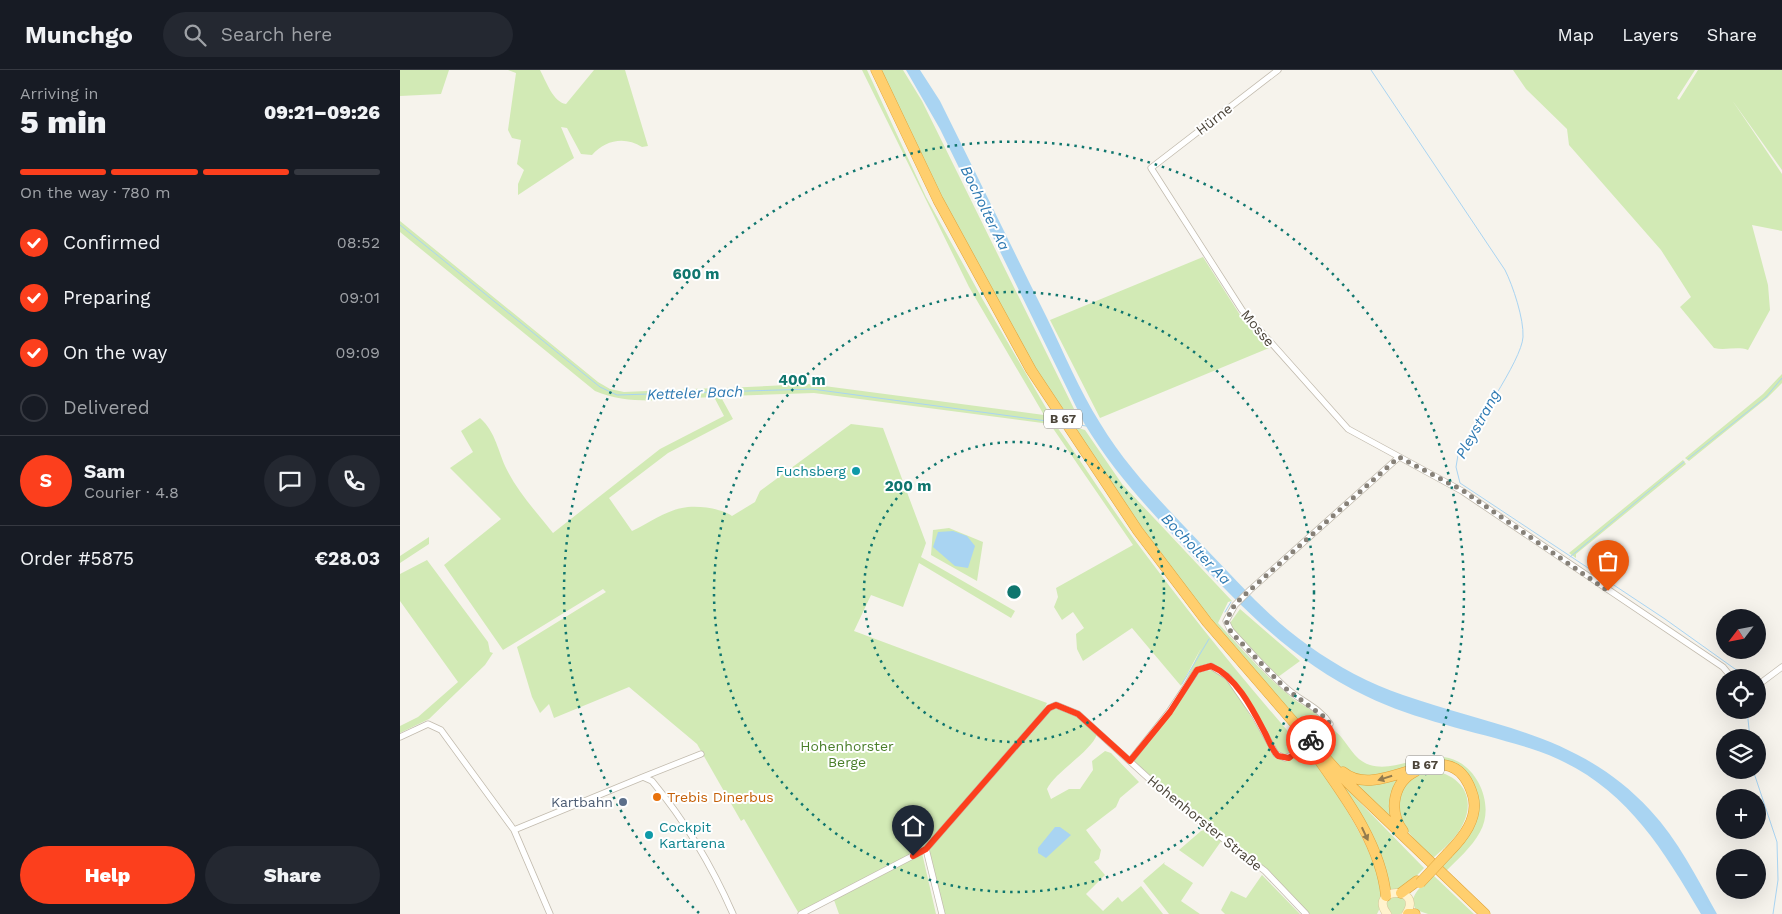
<!DOCTYPE html>
<html lang="en">
<head>
<meta charset="utf-8">
<style>
  :root { --surface:#171b24; --page:#242831; --text:#f1f3f6; --muted:#9ea1a6; --line:#363941; --accent:#fc3f1d }
  body { margin:0; font-family:"Work Sans",sans-serif; background:var(--page); color:var(--text); height:100vh; display:flex; flex-direction:column; font-size:19px; white-space:nowrap }
  * { box-sizing:border-box; margin:0 }
  p { font-size:16px; color:var(--muted) }
  .icon { flex:none; width:28px; height:28px; fill:none; stroke:currentColor; stroke-width:2; stroke-linecap:round; stroke-linejoin:round }
  .map { position:relative; flex:1; overflow:hidden }
  .side { display:flex; flex-direction:column; background:var(--surface); width:400px }
  .side>* { flex:none }
  .needle { width:32px; rotate:238deg }
  .buttons { position:absolute; left:1316px; top:539px; display:grid; gap:10px }
  .buttons a { display:grid; place-items:center; width:50px; height:50px; border-radius:50%; background:var(--surface); box-shadow:0 5px 20px #0002; font-size:25px }
  .pin { position:absolute; display:grid; place-items:center; width:42px; height:42px; color:#fff; margin:-51px -21px; border-radius:50% 50% 50% 0; rotate:-45deg; box-shadow:0 0 5px #0007 }
  .pin .icon { rotate:45deg }
  .courier { position:absolute; display:grid; place-items:center; width:50px; height:50px; margin:-25px; border:4px solid #fc3f1d; border-radius:50%; background:#fff; color:#222; box-shadow:0 1px 6px #0007 }
  .head em { font-style:normal; font-weight:800 }
  .head div { display:flex; flex-direction:column-reverse }
  .head { display:flex; align-items:center; justify-content:space-between; height:85px; padding:0 20px }
  h1 { font-size:32px; font-weight:800; line-height:38px }
  .bar { display:grid; grid-template-columns:repeat(4,1fr); gap:8px 5px; align-content:center; height:60px; padding:0 20px }
  .bar i { height:6px; border-radius:4px; background:var(--line) }
  .bar .current { background:var(--accent) }
  .bar p { grid-column:span 4 }
  .line { display:flex; align-items:center; gap:12px; padding:0 20px; border-top:1px solid var(--line) }
  .line div { flex:1 }
  .round { display:grid; place-items:center; flex:none; width:52px; height:52px; border-radius:26px; background:var(--page) }
  ol { padding:0 20px; list-style:none }
  li { display:flex; align-items:center; gap:15px; height:55px }
  li p { margin-inline-start:auto }
  li .icon { padding:5px; border-radius:50%; background:var(--accent); color:#fff; stroke-width:4 }
  li:last-child { color:var(--muted) }
  li i { width:28px; height:28px; border:2px solid var(--line); border-radius:50% }
  .primary-button { display:flex; gap:10px; margin-top:auto; padding:10px 20px }
  .primary-button a { flex:1; height:58px; border-radius:30px; background:var(--accent); color:#fff; font-size:20px; font-weight:800; line-height:58px; text-align:center }
  .primary-button a+a { background:var(--page); color:var(--text) }
  header { display:flex; align-items:center; gap:30px; box-sizing:border-box; height:70px; padding:0 25px; background:var(--surface); border-bottom:1px solid var(--line) }
  header strong { font-size:24px }
  nav { display:flex; gap:28px; margin-inline-start:auto; font-size:18px }
  .search { width:350px; height:45px; background:var(--page); display:flex; align-items:center; gap:12px; box-sizing:border-box; padding:0 18px; border-radius:28px; color:var(--muted); font-size:19px }
  main { display:flex; flex:1; min-height:0 }
  .map>svg:first-child { display:block }
</style>
</head>
<body>
<header>
<strong>Munchgo</strong>
<div class="search"><svg class="icon" aria-label="search" viewBox="0 0 24 24"><circle cx="10" cy="10" r="6"/><path d="M15 15l6 6"/></svg>Search here</div>
<nav><a>Map</a><a>Layers</a><a>Share</a></nav>
</header>
<main>
<section class="side">
<div class="head"><div><h1>5 min</h1><p>Arriving in</p></div><em>09:21–09:26</em></div>
<div class="bar"><i class="current"></i><i class="current"></i><i class="current"></i><i></i><p>On the way · 780 m</p></div>
<ol>
<li><svg class="icon" aria-label="check" viewBox="0 0 24 24"><path d="M5 12l5 5 9-10"/></svg>Confirmed<p>08:52</p></li>
<li><svg class="icon" aria-label="check" viewBox="0 0 24 24"><path d="M5 12l5 5 9-10"/></svg>Preparing<p>09:01</p></li>
<li><svg class="icon" aria-label="check" viewBox="0 0 24 24"><path d="M5 12l5 5 9-10"/></svg>On the way<p>09:09</p></li>
<li><i></i>Delivered</li>
</ol>
<div class="line" style="height:90px"><b class="round" style="background:var(--accent);color:#fff">S</b><div><b>Sam</b><p>Courier · 4.8</p></div><a class="round"><svg class="icon" aria-label="chat" viewBox="0 0 24 24"><path d="M4 5h16v11H9l-5 4z"/></svg></a><a class="round"><svg class="icon" aria-label="phone" viewBox="0 0 24 24"><path d="M5 4h4l2 5-3 2q2 4 5 5l2-3 5 2v4C11 20 4 13 5 4z"/></svg></a></div>
<div class="line" style="height:65px"><div>Order #5875</div><b>€28.03</b></div>
<div class="primary-button"><a>Help</a><a>Share</a></div>
</section>
<div class="map">
<svg width="1382" height="844" viewBox="0 0 1382 844">
  <rect width="100%" height="100%" fill="#f6f3ec"/>
  <path fill="#d2eab5" d="M 0,0 L 49,0 L 41,24 L 0,26 Z
    M 108,0 L 140,0 C 146,11 153,32 166,34 L 194,0 L 225,0 L 248,76 L 242,77 C 225,66 205,70 192,85 L 181,84 L 167,58 L 161,57 L 174,88 L 118,125 L 118,114 L 124,100 L 117,94 L 121,70 L 112,68 L 108,60 L 116,3 Z
    M 462,0 L 467,0 L 526,127 L 583,230 L 649,343 L 644,346 L 650,354 L 655,354 C 683,394 709,435 737,473 C 789,543 843,610 900,675 L 889,685 L 882,686 L 877,682 C 866,660 830,581 799,597 C 793,600 789,609 784,614 L 801,578 L 781,616 L 732,558 L 683,591 L 677,579 L 676,564 L 684,558 L 673,542 L 662,550 L 654,537 L 658,527 L 656,518 L 733,475 L 650,354 L 414,323 L 329,326 L 325,318 L 409,314 L 644,345 L 569,217 Z
    M 480,0 L 503,0 L 522,31 L 681,353 L 668,351 L 626,284 L 546,140 Z
    M 1113,0 L 1295,0 L 1277,28 L 1279,30 L 1298,0 L 1382,0 L 1382,100 L 1332,30 L 1382,104 L 1382,161 L 1352,155 L 1368,215 L 1370,240 L 1348,280 C 1337,276 1325,281 1314,278 L 1280,237 L 1291,227 L 1261,180 L 1169,75 L 1167,59 L 1126,19 Z
    M 0,151 L 198,312 L 210,319 L 224,322 L 316,318 L 333,349 L 268,383 L 209,428 L 232,461 C 247,454 265,441 282,438 C 296,435 321,438 332,446 L 355,432 L 360,421 L 451,354 L 483,358 L 526,473 L 521,487 L 615,541 L 611,548 L 519,493 L 503,537 L 471,525 L 454,561 L 647,633 L 642,643 L 524,778 L 402,843 L 398,842 L 344,749 L 341,751 L 297,674 L 229,617 L 154,648 L 149,634 L 140,643 L 132,627 L 117,577 L 206,522 L 203,519 L 103,580 L 44,495 L 101,449 L 50,398 L 73,382 L 61,361 L 80,348 C 96,362 98,382 107,400 C 118,422 137,443 153,463 L 260,379 L 324,346 L 314,327 C 275,328 232,337 195,321 L 0,162 Z
    M 803,187 L 842,248 L 869,278 L 700,348 L 650,250 Z
    M 1382,304 L 1382,313 L 1367,328 L 1289,391 L 1285,388 L 1363,324 Z
    M 671,356 L 685,360 L 722,414 L 832,531 L 828,532 L 818,553 C 841,578 863,604 890,626 C 901,636 915,639 923,652 L 922,657 L 911,666 L 842,589 L 758,483 Z
    M 1283,390 L 1286,394 L 1176,484 L 1176,488 L 1169,483 Z
    M 549,458 L 583,472 L 577,511 L 531,485 L 533,460 Z
    M 29,467 L 29,474 L 0,493 L 0,486 Z
    M 27,490 L 88,572 L 90,582 L 93,583 L 85,595 L 29,649 L 0,663 L 0,656 L 18,647 L 58,612 L 0,531 L 0,504 Z
    M 840,539 L 900,591 L 878,607 L 831,558 L 830,553 Z
    M 812,600 L 825,608 L 833,617 L 876,688 L 887,691 L 904,680 C 928,708 999,809 977,844 L 910,844 L 851,786 L 778,731 L 733,690 L 767,649 L 800,602 Z
    M 658,638 L 671,642 L 697,664 C 692,681 655,702 647,719 L 651,729 L 669,719 L 680,719 L 693,700 L 692,691 L 705,681 L 711,683 L 739,712 L 720,728 L 716,737 L 686,760 L 701,780 L 699,789 L 694,792 L 705,805 L 686,824 L 703,841 L 718,827 L 722,832 L 741,816 L 763,844 L 545,844 L 529,781 L 530,776 L 639,655 L 646,642 Z
    M 932,659 C 947,668 951,689 970,695 C 994,702 1019,684 1044,687 C 1076,691 1096,734 1080,762 C 1072,777 1057,790 1045,802 L 1040,797 L 1077,735 L 1052,696 L 976,709 L 946,702 L 915,671 Z
    M 1025,700 C 1056,701 1078,723 1063,754 C 1057,768 1043,779 1032,789 L 1002,755 L 997,731 L 1007,710 Z
    M 1006,703 L 998,715 L 1000,760 L 945,706 Z
    M 940,712 L 1024,798 L 1005,818 L 989,821 Z
    M 808,759 L 822,770 L 803,797 L 779,780 L 801,761 Z
    M 522,783 L 536,844 L 439,844 L 434,830 Z
    M 765,792 L 764,794 L 793,813 L 781,831 L 800,844 L 769,844 L 743,811 Z
    M 862,805 L 900,844 L 825,844 L 821,840 L 831,821 L 846,828 Z
    M 1033,805 L 1074,844 L 1028,844 L 1016,840 L 1012,832 C 1015,820 1024,814 1033,805 Z
    M986 835a10 10 0 1 1 20 0a10 10 0 1 1-20 0Z"/>
  <path fill="#a9d4f2" d="M 506,0 L 520,0 L 540,31 C 576,103 611,176 647,248 C 664,283 679,320 700,353 C 729,401 768,439 806,479 C 839,513 870,549 909,576 C 937,596 970,614 1003,625 C 1094,657 1180,664 1250,740 C 1278,770 1297,808 1317,844 L 1301,844 C 1257,769 1218,706 1129,678 C 1075,661 1017,651 966,626 C 894,592 846,541 792,485 C 752,443 714,403 684,353 L 540,59 Z
    M 553,461 L 567,466 L 575,476 L 568,498 L 555,496 L 533,477 L 538,462 Z
    M 655,757 L 660,757 L 671,765 L 646,788 L 638,783 L 638,778 Z"/>
  <g fill="none" stroke-linecap="round" stroke-linejoin="round">
    <path stroke="#a9d4f2" stroke-width="1" d="M 971,0 L 1105,200 C 1113,216 1124,249 1123,267 C 1122,290 1072,361 1058,385 L 1056,397 L 1060,413 L 1265,549 L 1342,604 L 1343,608
      M 0,155 L 200,317 L 217,325 L 412,319 L 647,351
      M 673,354 L 686,356
      M 1288,389 L 1366,327 L 1382,308
      M 1170,487 L 1284,392
      M 825,542 L 831,532
      M 782,614 L 809,569
      M 1347,640 L 1350,668
      M 1353,700 L 1377,772 L 1378,810 L 1373,844"/>
    <g stroke="#c2bbae" stroke-width="7">
      <path id="street" d="M 878,0 L 751,98 L 842,240 L 948,359 L 1062,421 L 1323,597 L 1332,608
        M 1358,615 L 1382,597
        M 922,662 L 930,654 C 919,637 900,631 885,617 C 866,600 849,580 831,561 L 826,551 L 835,535 L 850,520 L 999,387
        M 0,667 L 28,654 L 41,660 L 114,760 L 150,844
        M 730,691 L 769,642 L 797,600 L 811,596 L 828,607 L 855,646 L 876,684 L 885,688 L 894,684
        M 243,707 L 301,684
        M 114,760 L 243,707 L 252,711 C 285,751 312,796 333,844
        M 526,779 L 542,844
        M 401,844 L 526,779 L 649,638 L 656,635 L 678,644 L 769,727 L 865,801 L 906,844"/>
    </g>
    <g stroke="#d6c79b" stroke-width="9">
      <path id="secondary" d="M 987,844 C 967,817 1025,815 1006,844"/>
    </g>
    <g stroke="#e0a43c" stroke-width="11">
      <path id="highway" d="M 476,0 L 538,130 L 631,300 L 738,461 L 807,552 L 903,663 L 948,713 L 1085,844
        M 917,687 C 946,728 981,775 986,826
        M 943,702 C 983,735 1052,653 1073,726 C 1079,748 1063,768 1048,783
        M 1003,761 C 988,741 993,712 1016,701
        M 1001,823 L 1017,811
        M 1008,844 L 1015,844"/>
    </g>
    <use href="#street" stroke="#fff" stroke-width="5.5"/>
    <use href="#secondary" stroke="#fff3cd" stroke-width="8"/>
    <use href="#highway" stroke="#ffcf6e" stroke-width="10"/>
    <g stroke="#c2bbae" stroke-width="7" stroke-linecap="butt">
      <path id="street-bridge" d="M 894,684 L 922,662"/>
    </g>
    <g stroke="#e0a43c" stroke-width="11" stroke-linecap="butt">
      <path id="highway-bridge" d="M 1020,813 L 1048,783"/>
    </g>
    <use href="#street-bridge" stroke="#fff" stroke-width="5.5"/>
    <use href="#highway-bridge" stroke="#ffcf6e" stroke-width="10"/>
  </g>
  <defs><path id="oneway-solid" d="M-6-.8H1V-3.2L6.5 0L1 3.2V.8H-6Z" transform="scale(1.25)"/></defs>
  <g fill="#937c4e">
    <use href="#oneway-solid" transform="translate(985 708) rotate(162)"/>
    <use href="#oneway-solid" transform="translate(965 764) rotate(65)"/>
  </g>
  <g fill="none" stroke-linecap="round" stroke-linejoin="round">
    <path stroke="#878178" stroke-width="5" stroke-dasharray="0 9" d="M 911,670 L 930,654 L 927,649 L 885,618 L 831,562 L 826,551 L 835,534 L 850,520 L 999,387 L 1062,420 L 1208,521"/>
    <path stroke="#fc3f1d" stroke-width="6" d="M 513,786 L 526,779 L 649,638 L 656,635 L 678,644 L 730,691 L 770,642 L 797,600 L 811,596 C 836,606 853,640 865,663 C 869,671 872,680 878,686 L 889,688 L 911,670"/>
  </g>
  <g fill="none" stroke="#0f766e" stroke-width="2.5" stroke-dasharray="2.5 5">
    <circle cx="614" cy="522" r="150"/>
    <circle cx="614" cy="522" r="300"/>
    <path d="M299 843A450 450 0 1 1 929 843"/>
  </g>
  <g fill="#0f9aa8" stroke="#fff" stroke-width="2">
    <circle cx="456" cy="401" r="5"/>
    <circle cx="249" cy="765" r="5"/>
  </g>
  <circle fill="#e8710a" stroke="#fff" stroke-width="2" cx="257" cy="727" r="5"/>
  <circle fill="#5c6f8a" stroke="#fff" stroke-width="2" cx="223" cy="732" r="5"/>
  <g text-anchor="middle" dominant-baseline="central" stroke-width="4" stroke-linejoin="round" paint-order="stroke">
    <g fill="#fff" stroke="#817c74" stroke-width="1">
      <rect x="644" y="339.5" width="38" height="19" rx="4"/>
      <rect x="1006" y="685.5" width="38" height="19" rx="4"/>
    </g>
    <g font-size="12" font-weight="bold" fill="#4b4439">
      <text x="663" y="349">B 67</text>
      <text x="1025" y="695">B 67</text>
    </g>
    <g font-size="14" fill="#4b4439" stroke="#fff">
      <text transform="translate(814 49) rotate(-38)">Hürne</text>
      <text transform="translate(858 258) rotate(50)">Mosse</text>
      <text transform="translate(805 753) rotate(39)">Hohenhorster Straße</text>
    </g>
    <g font-size="14" fill="#0d838f" stroke="#fff" text-anchor="end">
      <text x="446" y="401">Fuchsberg</text>
      <text x="259" y="757" text-anchor="start">Cockpit<tspan x="259" dy="16">Kartarena</tspan></text>
    </g>
    <g font-size="14" fill="#4a7f2a" stroke="#fff">
      <text x="447" y="676">Hohenhorster<tspan x="447" dy="16">Berge</tspan></text>
    </g>
    <g font-size="14" fill="#c56008" stroke="#fff" text-anchor="start">
      <text x="267" y="727">Trebis Dinerbus</text>
    </g>
    <g font-size="14" fill="#4e5e75" stroke="#fff" text-anchor="end">
      <text x="213" y="732">Kartbahn</text>
    </g>
    <g font-size="15" font-style="italic" fill="#2e7ab2" stroke="#fff">
      <text transform="translate(585 138) rotate(64)">Bocholter Aa</text>
      <text transform="translate(295 323) rotate(-2)">Ketteler Bach</text>
      <text transform="translate(1078 354) rotate(-61)">Pleystrang</text>
      <text transform="translate(796 479) rotate(46)">Bocholter Aa</text>
    </g>
  </g>
  <circle cx="614" cy="522" r="8" fill="#0f766e" stroke="#fff" stroke-width="2.5"/>
  <g font-size="15" text-anchor="middle" font-weight="bold" fill="#0f766e" stroke="#fff" stroke-width="4" stroke-linejoin="round" paint-order="stroke">
    <text x="296" y="209">600 m</text>
    <text x="402" y="315">400 m</text>
    <text x="508" y="421">200 m</text>
  </g>
</svg>
<div class="buttons">
<a><svg class="needle" viewBox="-14 -14 28 28"><path d="M0-13l5 13h-10z" fill="#e53935"/><path d="M0 13l5-13h-10z" fill="#9ea1a6"/></svg></a>
<a><svg class="icon" aria-label="locate" viewBox="0 0 24 24"><circle cx="12" cy="12" r="6"/><path d="M12 2v4M12 18v4M2 12h4M18 12h4"/></svg></a>
<a><svg class="icon" aria-label="layers" viewBox="0 0 24 24"><path d="M12 4l9 5-9 5-9-5zM3 14l9 5 9-5"/></svg></a>
<a>+</a>
<a>−</a>
</div>
<div class="pin" style="left:1208px;top:521px;background:#ea580c"><svg class="icon" aria-label="bag" viewBox="0 0 24 24"><path d="M5 8h14l-1 12H6zM9 8a3 3 0 0 1 6 0"/></svg></div>
<div class="pin" style="left:513px;top:786px;background:#1f2937"><svg class="icon" aria-label="home" viewBox="0 0 24 24"><path d="M3 11l9-7 9 7M6 9v11h12V9"/></svg></div>
<div class="courier" style="left:911px;top:670px"><svg class="icon" aria-label="bike" viewBox="0 0 24 24"><circle cx="6" cy="16" r="4"/><circle cx="18" cy="16" r="4"/><path d="M6 16l4-8h5l3 8M10 8l3 8H6M13 5h3"/></svg></div>
</div>
</main>
</body>
</html>
